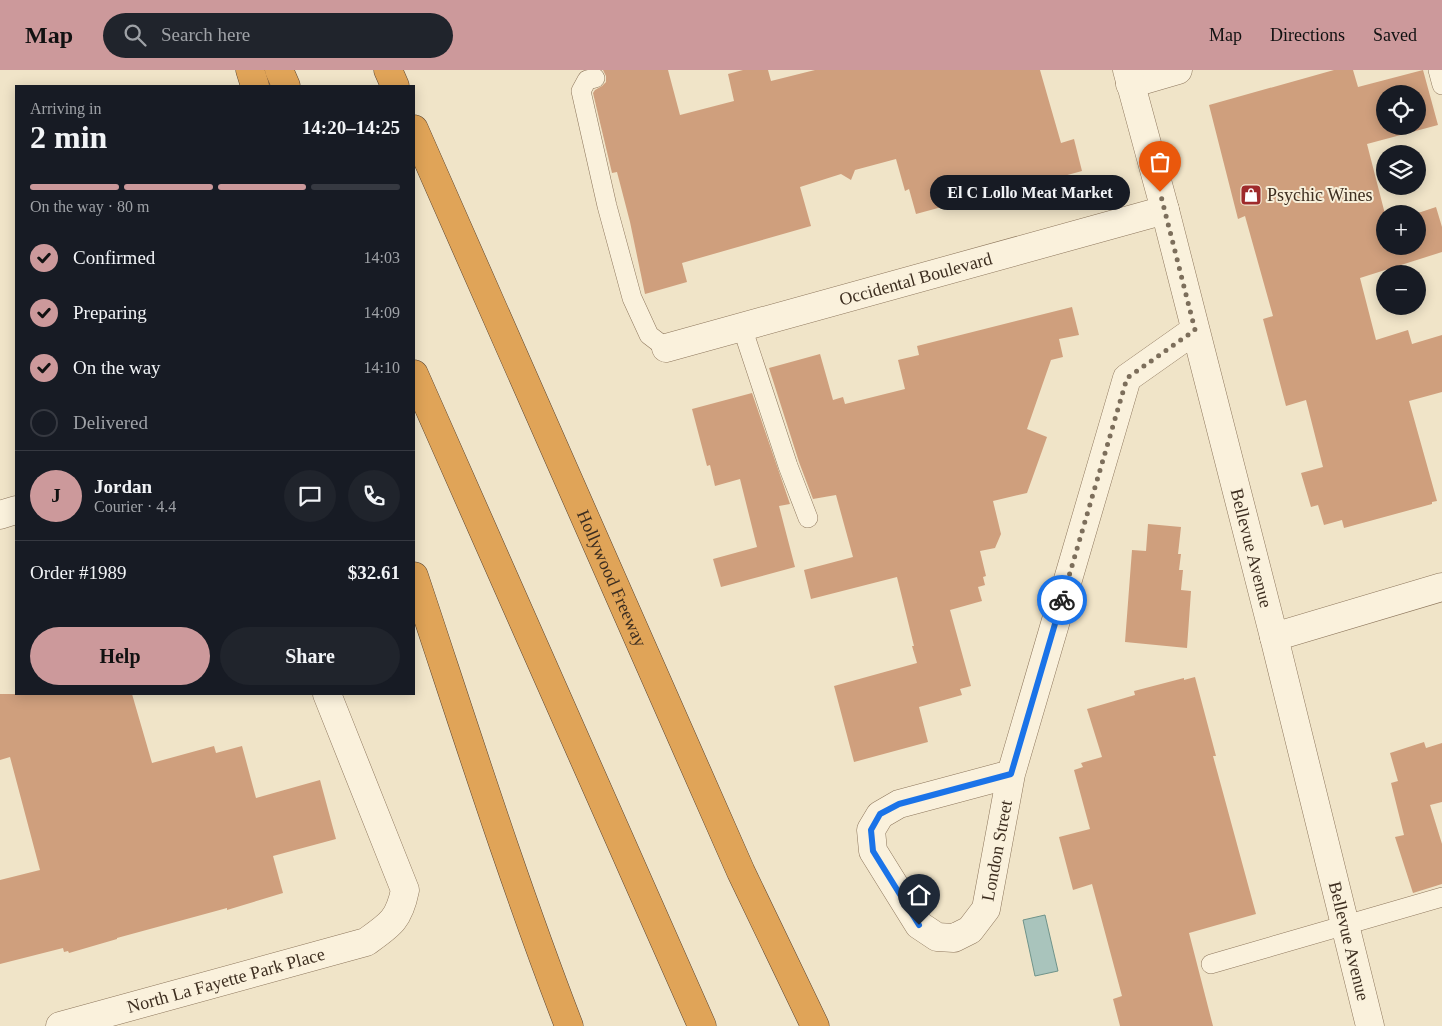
<!DOCTYPE html>
<html lang="en">
<head>
<meta charset="utf-8">
<style>
  :root { --surface:#171b24; --page:#20242c; --text:#f1f3f6; --muted:#9ea1a6; --line:#363941; --accent:#cc999b }
  body { margin:0; font-family:"Times New Roman",serif; background:var(--page); color:var(--text); height:100vh; display:flex; flex-direction:column; font-size:19px; white-space:nowrap }
  * { box-sizing:border-box; margin:0 }
  p { font-size:16px; color:var(--muted) }
  .icon { flex:none; width:28px; height:28px; fill:none; stroke:currentColor; stroke-width:2; stroke-linecap:round; stroke-linejoin:round }
  .map { position:relative; flex:1; overflow:hidden }
  .side { position:absolute; left:15px; top:15px; width:400px; height:610px; display:flex; flex-direction:column; background:var(--surface); border-radius:0px; box-shadow:0 2px 12px #0003 }
  .side>* { flex:none }
  .buttons { position:absolute; left:1376px; top:15px; display:grid; gap:10px }
  .buttons a { display:grid; place-items:center; width:50px; height:50px; border-radius:50%; background:var(--surface); box-shadow:0 2px 12px #0003; font-size:25px }
  .pin { position:absolute; display:grid; place-items:center; width:42px; height:42px; color:#fff; margin:-51px -21px; border-radius:50% 50% 50% 0; rotate:-45deg; box-shadow:0 0 5px #0007 }
  .pin .icon { rotate:45deg }
  .courier { position:absolute; display:grid; place-items:center; width:50px; height:50px; margin:-25px; border:4px solid #1a73e8; border-radius:50%; background:#fff; color:#222; box-shadow:0 1px 6px #0007 }
  .bubble { position:absolute; height:35px; border-radius:18px; background:var(--surface); box-shadow:0 2px 12px #0003; font-size:16px; font-weight:700; line-height:35px; text-align:center }
  .headline em { font-style:normal; font-weight:700 }
  .headline div { display:flex; flex-direction:column-reverse }
  .headline { display:flex; align-items:center; justify-content:space-between; height:85px; padding:0 15px }
  h1 { font-size:32px; font-weight:700; line-height:38px }
  .bar { display:grid; grid-template-columns:repeat(4,1fr); gap:8px 5px; align-content:center; height:60px; padding:0 15px }
  .bar i { height:6px; border-radius:4px; background:var(--line) }
  .bar .selected { background:var(--accent) }
  .bar p { grid-column:span 4 }
  .line { display:flex; align-items:center; gap:12px; padding:0 15px; border-top:1px solid var(--line) }
  .line div { flex:1 }
  .round { display:grid; place-items:center; flex:none; width:52px; height:52px; border-radius:26px; background:var(--page) }
  ol { padding:0 15px; list-style:none }
  li { display:flex; align-items:center; gap:15px; height:55px }
  li p { margin-inline-start:auto }
  li .icon { padding:5px; border-radius:50%; background:var(--accent); color:#111; stroke-width:4 }
  li:last-child { color:var(--muted) }
  li i { width:28px; height:28px; border:2px solid var(--line); border-radius:50% }
  .primary-button { display:flex; gap:10px; margin-top:auto; padding:10px 15px }
  .primary-button a { flex:1; height:58px; border-radius:30px; background:var(--accent); color:#111; font-size:20px; font-weight:700; line-height:58px; text-align:center }
  .primary-button a+a { background:var(--page); color:var(--text) }
  header { display:flex; align-items:center; gap:30px; box-sizing:border-box; height:70px; padding:0 25px; background:var(--accent); color:#111 }
  header strong { font-size:24px }
  nav { display:flex; gap:28px; margin-inline-start:auto; font-size:18px }
  .search { width:350px; height:45px; background:var(--page); display:flex; align-items:center; gap:12px; box-sizing:border-box; padding:0 18px; border-radius:28px; color:var(--muted); font-size:19px }
  .map>svg:first-child { display:block }
</style>
</head>
<body>
<header>
<strong>Map</strong>
<div class="search"><svg class="icon" aria-label="search" viewBox="0 0 24 24"><circle cx="10" cy="10" r="6"/><path d="M15 15l6 6"/></svg>Search here</div>
<nav><a>Map</a><a>Directions</a><a>Saved</a></nav>
</header>
<div class="map">
<svg width="1442" height="956" viewBox="0 0 1442 956">
  <rect width="100%" height="100%" fill="#f0e4c8"/>
  <path fill="#a9c4bc" stroke="#6f938a" d="M 1045,845 L 1058,901 L 1035,906 L 1023,850 Z"/>
  <path fill="#cf9f7d" fill-rule="evenodd" d="M 603,0 L 668,0 L 680,45 L 734,31 L 728,4 L 743,0 L 768,0 L 771,11 L 815,0 L 1040,0 L 1061,73 L 1074,69 L 1082,101 L 1020,118 L 1019,116 L 916,144 L 909,119 L 905,121 L 896,89 L 855,100 L 851,110 L 841,104 L 800,117 L 811,156 L 682,193 L 687,212 L 645,224 L 630,152 L 617,102 L 612,103 L 593,23 L 595,20 L 602,16 L 606,12 L 606,6 Z
    M 1334,0 L 1353,0 L 1358,17 L 1423,0 L 1438,55 L 1367,74 L 1385,144 L 1385,176 L 1418,176 L 1418,144 L 1415,144 L 1436,137 L 1442,157 L 1442,182 L 1360,208 L 1376,270 L 1408,260 L 1412,274 L 1442,265 L 1442,322 L 1409,331 L 1437,431 L 1432,432 L 1432,434 L 1344,458 L 1342,450 L 1324,455 L 1318,435 L 1311,437 L 1301,403 L 1323,397 L 1306,330 L 1286,336 L 1263,249 L 1273,246 L 1245,146 L 1238,149 L 1209,35 ZM 1385,24 L 1418,24 L 1418,56 L 1385,56 Z
    M 1072,237 L 1079,265 L 1059,269 L 1063,287 L 1051,290 L 1027,359 L 1047,367 L 1027,423 L 993,431 L 1001,464 L 995,478 L 980,481 L 986,506 L 983,507 L 985,515 L 978,517 L 982,531 L 950,540 L 971,616 L 960,619 L 962,625 L 919,637 L 928,672 L 854,692 L 834,616 L 917,593 L 912,576 L 914,576 L 897,507 L 811,529 L 804,500 L 853,487 L 836,425 L 813,429 L 799,392 L 769,298 L 820,284 L 833,330 L 843,327 L 845,334 L 905,319 L 898,290 L 919,285 L 917,276 Z
    M 752,323 L 790,434 L 779,436 L 795,497 L 721,517 L 713,489 L 757,477 L 740,409 L 715,416 L 710,395 L 707,396 L 692,339 Z
    M 1148,454 L 1181,457 L 1178,484 L 1181,484 L 1179,500 L 1183,500 L 1181,520 L 1191,521 L 1187,578 L 1125,572 L 1132,480 L 1146,481 Z
    M 1195,607 L 1216,686 L 1213,686 L 1256,844 L 1189,863 L 1213,956 L 1120,956 L 1113,929 L 1122,926 L 1092,814 L 1073,820 L 1059,767 L 1090,759 L 1074,700 L 1083,697 L 1081,693 L 1102,687 L 1087,639 L 1135,625 L 1134,621 L 1184,608 L 1184,610 Z
    M 0,624 L 132,624 L 152,693 L 214,676 L 216,683 L 242,676 L 256,728 L 320,710 L 336,769 L 273,786 L 283,823 L 227,840 L 227,838 L 117,868 L 117,869 L 69,883 L 68,881 L 64,882 L 63,878 L 0,894 L 0,810 L 40,800 L 10,687 L 0,690 Z
    M 1424,672 L 1426,678 L 1442,673 L 1442,732 L 1430,735 L 1442,774 L 1442,814 L 1413,823 L 1395,767 L 1404,765 L 1391,713 L 1398,711 L 1390,683 Z"/>
  <g fill="none" stroke-linecap="round" stroke-linejoin="round">
    <g stroke="#8d765c" stroke-width="20">
      <path id="service" d="M 1438,0 L 1442,15
        M 595,8 L 587,10 L 581,21 L 607,136 L 632,228 L 649,265 L 666,278
        M 742,257 L 788,396 L 808,448
        M 1211,894 L 1442,827"/>
    </g>
    <g stroke="#8d765c" stroke-width="29">
      <g id="minor">
        <path d="M 1130,14 L 1178,0"/>
        <path id="s1" d="M 666,278 L 1165,140"/>
        <path d="M 0,445 L 16,440"/>
        <path d="M 1274,567 L 1442,517"/>
        <path id="s2" d="M 1011,704 L 899,734 L 880,745 L 871,760 L 873,781 L 919,855 L 937,867 L 954,868 L 970,860 L 986,839 L 1011,704 L 1127,308 L 1195,260"/>
        <path id="s3" d="M 60,956 L 366,872 C 390,855 399,850 405,820 L 327,624"/>
      </g>
    </g>
    <g stroke="#8d765c" stroke-width="29">
      <g id="tertiary">
        <path id="s4" d="M 1127,0 L 1165,140 L 1274,567 L 1370,956"/>
      </g>
    </g>
    <g stroke="#5b4430" stroke-width="29">
      <g id="motorway">
        <path d="M 250,0 L 255,16"/>
        <path d="M 279,0 L 286,16"/>
        <path d="M 388,0 L 395,16"/>
        <path id="s5" d="M 414,59 L 741,802 L 815,956"/>
        <path d="M 414,304 L 702,956"/>
        <path d="M 414,506 C 464,656 512,808 569,956"/>
      </g>
    </g>
    <use href="#service" stroke="#faf1dc" stroke-width="19"/>
    <use href="#minor" stroke="#faf1dc" stroke-width="28"/>
    <use href="#tertiary" stroke="#faf1dc" stroke-width="28"/>
    <use href="#motorway" stroke="#e0a458" stroke-width="28"/>
  </g>
  <g fill="none" stroke-linecap="round" stroke-linejoin="round">
    <path stroke="#7c6e5b" stroke-width="5" stroke-dasharray="0 9" d="M 1062,530 L 1127,308 L 1195,260 L 1160,122"/>
    <path stroke="#1a73e8" stroke-width="6" d="M 919,855 L 873,781 L 871,760 L 880,744 L 899,734 L 1011,704 L 1062,530"/>
  </g>
  <defs>
    <g id="shop-square" transform="scale(1.125)"><rect x="-9" y="-9" width="18" height="18" rx="4" fill="#9e2a2b" stroke="#f7eed8"/><path d="M-5-2.5h2.3a2.7 3.5 0 0 1 5.4 0H5L5.5 6h-11ZM-1.5-2.5h3a1.5 2.3 0 0 0-3 0Z" fill="#fff"/></g>
  </defs>
  <g fill-rule="evenodd">
    <use href="#shop-square" x="1251" y="125"/>
  </g>
  <g text-anchor="middle" dominant-baseline="central" stroke-width="4" stroke-linejoin="round" paint-order="stroke">
    <g font-size="18" fill="#3d2e20" stroke="#f7eed8" text-anchor="start">
      <text x="1267" y="125">Psychic Wines</text>
    </g>
    <g font-size="18" fill="#3d2e20" stroke="#f7eed8">
      <text stroke="none"><textPath href="#s1" startOffset="259">Occidental Boulevard</textPath></text>
      <text stroke="none"><textPath href="#s4" startOffset="494">Bellevue Avenue</textPath></text>
      <text stroke="none"><textPath href="#s5" startOffset="491">Hollywood Freeway</textPath></text>
      <text stroke="none"><textPath href="#s2" startOffset="406">London Street</textPath></text>
      <text stroke="none"><textPath href="#s4" startOffset="899">Bellevue Avenue</textPath></text>
      <text stroke="none"><textPath href="#s3" startOffset="172">North La Fayette Park Place</textPath></text>
    </g>
  </g>
</svg>
<div class="buttons">
<a><svg class="icon" aria-label="locate" viewBox="0 0 24 24"><circle cx="12" cy="12" r="6"/><path d="M12 2v4M12 18v4M2 12h4M18 12h4"/></svg></a>
<a><svg class="icon" aria-label="layers" viewBox="0 0 24 24"><path d="M12 4l9 5-9 5-9-5zM3 14l9 5 9-5"/></svg></a>
<a>+</a>
<a>−</a>
</div>
<div class="pin" style="left:1160px;top:122px;background:#ea580c"><svg class="icon" aria-label="bag" viewBox="0 0 24 24"><path d="M5 8h14l-1 12H6zM9 8a3 3 0 0 1 6 0"/></svg></div>
<div class="pin" style="left:919px;top:855px;background:#1f2937"><svg class="icon" aria-label="home" viewBox="0 0 24 24"><path d="M3 11l9-7 9 7M6 9v11h12V9"/></svg></div>
<div class="courier" style="left:1062px;top:530px"><svg class="icon" aria-label="bike" viewBox="0 0 24 24"><circle cx="6" cy="16" r="4"/><circle cx="18" cy="16" r="4"/><path d="M6 16l4-8h5l3 8M10 8l3 8H6M13 5h3"/></svg></div>
<div class="bubble" style="left:930px;top:105px;width:200px">El C Lollo Meat Market</div>
<section class="side">
<div class="headline"><div><h1>2 min</h1><p>Arriving in</p></div><em>14:20–14:25</em></div>
<div class="bar"><i class="selected"></i><i class="selected"></i><i class="selected"></i><i></i><p>On the way · 80 m</p></div>
<ol>
<li><svg class="icon" aria-label="check" viewBox="0 0 24 24"><path d="M5 12l5 5 9-10"/></svg>Confirmed<p>14:03</p></li>
<li><svg class="icon" aria-label="check" viewBox="0 0 24 24"><path d="M5 12l5 5 9-10"/></svg>Preparing<p>14:09</p></li>
<li><svg class="icon" aria-label="check" viewBox="0 0 24 24"><path d="M5 12l5 5 9-10"/></svg>On the way<p>14:10</p></li>
<li><i></i>Delivered</li>
</ol>
<div class="line" style="height:90px"><b class="round" style="background:var(--accent);color:#111">J</b><div><b>Jordan</b><p>Courier · 4.4</p></div><a class="round"><svg class="icon" aria-label="chat" viewBox="0 0 24 24"><path d="M4 5h16v11H9l-5 4z"/></svg></a><a class="round"><svg class="icon" aria-label="phone" viewBox="0 0 24 24"><path d="M5 4h4l2 5-3 2q2 4 5 5l2-3 5 2v4C11 20 4 13 5 4z"/></svg></a></div>
<div class="line" style="height:65px"><div>Order #1989</div><b>$32.61</b></div>
<div class="primary-button"><a>Help</a><a>Share</a></div>
</section>
</div>
</body>
</html>
